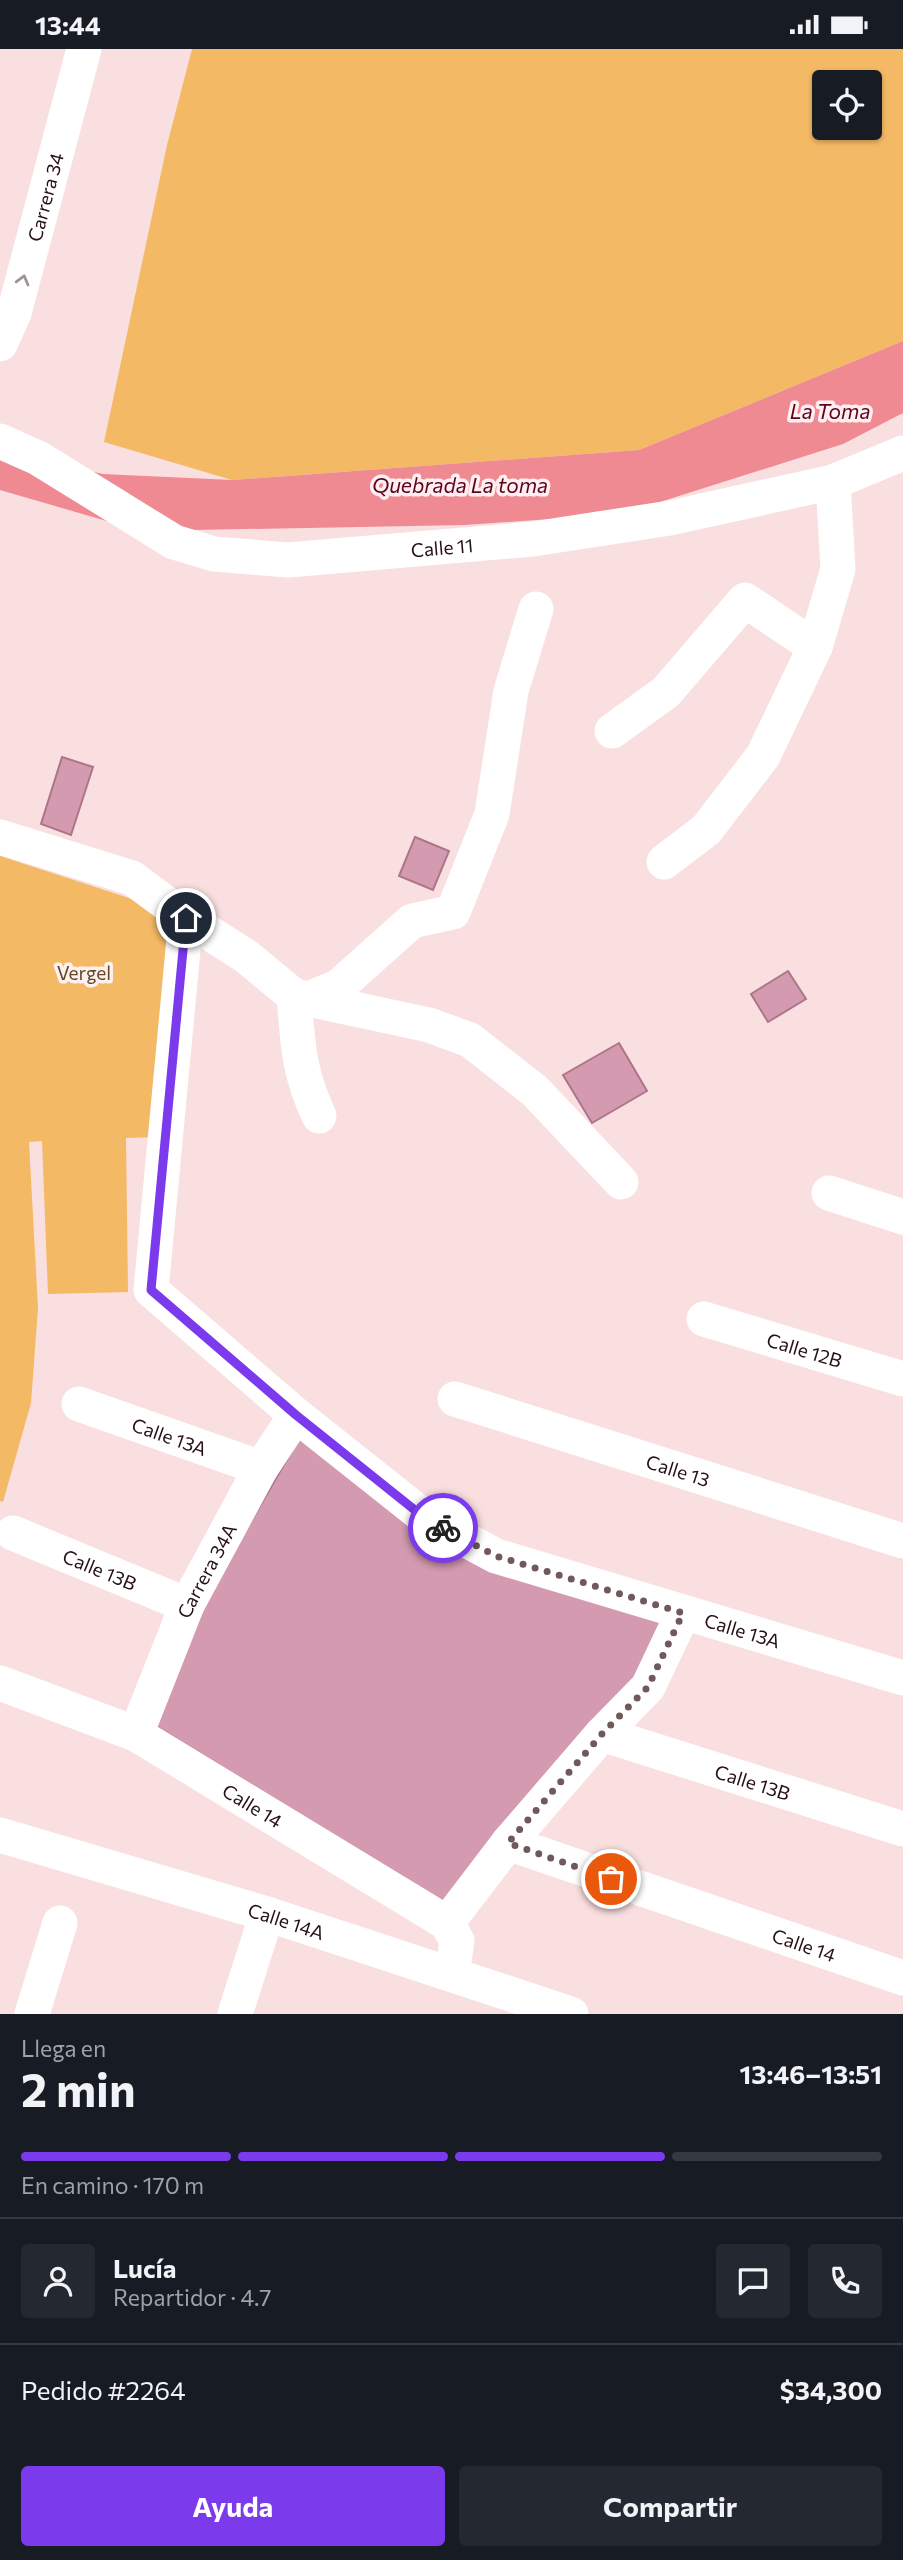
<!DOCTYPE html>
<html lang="es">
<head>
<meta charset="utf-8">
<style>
  :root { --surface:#171b24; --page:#242831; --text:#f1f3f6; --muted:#9ea1a6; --line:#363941; --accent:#7c3aed }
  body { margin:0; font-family:Commissioner,sans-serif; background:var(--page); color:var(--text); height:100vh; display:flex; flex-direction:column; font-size:26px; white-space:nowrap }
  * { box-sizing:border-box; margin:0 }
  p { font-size:23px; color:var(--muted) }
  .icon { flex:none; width:38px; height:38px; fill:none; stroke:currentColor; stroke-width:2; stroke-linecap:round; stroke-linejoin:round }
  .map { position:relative; height:1965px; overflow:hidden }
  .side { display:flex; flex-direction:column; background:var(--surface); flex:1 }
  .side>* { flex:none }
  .tools { position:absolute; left:812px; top:21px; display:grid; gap:14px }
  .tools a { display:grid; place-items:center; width:70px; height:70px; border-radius:7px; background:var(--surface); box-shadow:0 2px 5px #0004; font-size:35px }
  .pin { position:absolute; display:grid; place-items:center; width:60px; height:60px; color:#fff; margin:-30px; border:4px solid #fff; border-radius:50%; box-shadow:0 2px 7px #0007 }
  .courier { position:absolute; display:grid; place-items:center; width:70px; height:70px; margin:-35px; border:5px solid #7c3aed; border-radius:50%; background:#fff; color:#222; box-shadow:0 2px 9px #0007 }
  .head em { font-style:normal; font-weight:700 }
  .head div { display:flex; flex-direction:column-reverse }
  .head { display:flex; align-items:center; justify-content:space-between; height:119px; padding:0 21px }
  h1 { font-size:46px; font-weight:700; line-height:52px }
  .bar { display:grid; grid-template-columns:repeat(4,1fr); gap:10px 7px; align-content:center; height:84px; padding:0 21px }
  .bar i { height:9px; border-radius:5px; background:var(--line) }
  .bar .selected { background:var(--accent) }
  .bar p { grid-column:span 4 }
  .line { display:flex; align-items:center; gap:18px; padding:0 21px; border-top:2px solid var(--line) }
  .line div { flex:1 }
  .round { display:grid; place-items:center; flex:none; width:74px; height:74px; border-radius:7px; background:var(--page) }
  .action { display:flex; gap:14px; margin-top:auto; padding:14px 21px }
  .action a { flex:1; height:80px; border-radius:7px; background:var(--accent); color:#fff; font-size:28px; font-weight:700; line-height:80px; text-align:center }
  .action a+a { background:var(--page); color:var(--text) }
  .status { display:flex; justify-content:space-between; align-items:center; height:49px; padding:0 35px; background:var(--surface); direction:ltr }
  .status svg { height:19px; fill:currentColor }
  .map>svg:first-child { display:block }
</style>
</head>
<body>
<div class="status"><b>13:44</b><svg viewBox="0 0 49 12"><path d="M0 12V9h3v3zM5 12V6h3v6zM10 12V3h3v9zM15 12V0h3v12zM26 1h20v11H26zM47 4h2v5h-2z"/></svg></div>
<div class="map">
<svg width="903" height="1965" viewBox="0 0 903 1965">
  <rect width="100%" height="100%" fill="#fadfe0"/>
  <path fill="#f4b965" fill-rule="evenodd" d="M 192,0 L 903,0 L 903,292 L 639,401 L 232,431 L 104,393 L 167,96 ZM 824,33 L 870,33 L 870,79 L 824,79 Z
    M 0,807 L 175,864 L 156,1088 L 126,1089 L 128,1243 L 48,1245 L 42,1092 L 29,1093 L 38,1259 L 31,1354 L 3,1453 L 0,1452 Z"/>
  <path fill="#ef8992" d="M 903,292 L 903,364 L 843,395 L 622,465 L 465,476 L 141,482 L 0,441 L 0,402 L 103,425 L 232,431 L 639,401 Z"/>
  <path fill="#d49bb0" stroke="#ac758a" stroke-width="2" d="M 62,708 L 93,718 L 71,786 L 41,775 Z
    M 415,788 L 449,802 L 433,841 L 399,827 Z
    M 788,922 L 806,950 L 768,973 L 751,945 Z
    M 619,994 L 647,1042 L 592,1074 L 563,1026 Z
    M 303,1383 L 486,1518 L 670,1569 L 643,1630 L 445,1855 L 154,1676 L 200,1560 Z"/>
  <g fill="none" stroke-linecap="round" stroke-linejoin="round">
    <g stroke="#fff" stroke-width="35">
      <path id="s1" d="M 0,295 L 14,264 L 84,0"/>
      <path id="s2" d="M 0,392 L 38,409 L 174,493 L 214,505 L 288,511 L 533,490 L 670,469 L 833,433 L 903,404"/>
      <path d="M 612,682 L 666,643 L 745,551 L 815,598"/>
      <path d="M 0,788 L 132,829 L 186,869 L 247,908 L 294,947 L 429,976 L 470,991 L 535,1042 L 621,1133"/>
      <path d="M 664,813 L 706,781 L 763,707 L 815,598 L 838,520 L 833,433"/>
      <path id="s3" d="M 186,869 L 151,1241 L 296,1366 L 427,1470 L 496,1507 L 903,1629"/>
      <path d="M 294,947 C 298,996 298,1021 319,1067"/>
      <path d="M 308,950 L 338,938 L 412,872 L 453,863 L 492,765 L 511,642 L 536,560"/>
      <path d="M 829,1144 L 903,1168"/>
      <path id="s4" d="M 704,1270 L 903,1330"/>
      <path id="s5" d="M 455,1350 L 903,1492"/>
      <path id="s6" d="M 79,1355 L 261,1419"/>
      <path id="s7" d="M 13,1484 L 187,1556"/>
      <path id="s8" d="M 0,1634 L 136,1685 L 447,1874 L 457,1892 L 452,1925"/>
      <path id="s9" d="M 136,1685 L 187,1556 L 261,1419 L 296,1366"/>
      <path id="s10" d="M 602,1685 L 903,1780"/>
      <path id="s11" d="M 0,1786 L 267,1865 L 571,1965"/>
      <path id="s12" d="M 508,1794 L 903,1929"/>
      <path d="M 447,1874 L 508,1794 L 602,1685 L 648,1638 L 683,1564"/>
      <path d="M 32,1965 L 60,1874"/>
      <path d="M 235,1965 L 267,1865"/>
    </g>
  </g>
  <defs><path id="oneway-chevron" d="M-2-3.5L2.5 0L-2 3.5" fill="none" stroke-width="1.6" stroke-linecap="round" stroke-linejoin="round" transform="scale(1.75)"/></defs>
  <use stroke="#9e9495" href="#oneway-chevron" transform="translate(23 231) rotate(-75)"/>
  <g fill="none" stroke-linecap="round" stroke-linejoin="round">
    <path stroke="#71595b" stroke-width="7" stroke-dasharray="0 12.6" d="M 443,1479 L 496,1507 L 683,1564 L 648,1638 L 602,1685 L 508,1794 L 611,1830"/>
    <path stroke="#7c3aed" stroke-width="9" d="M 186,869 L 151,1241 L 296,1366 L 426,1470 L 443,1479"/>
  </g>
  <g text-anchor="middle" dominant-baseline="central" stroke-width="7" stroke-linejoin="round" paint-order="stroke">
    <g font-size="19" fill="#271113" stroke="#fef0f1">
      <text stroke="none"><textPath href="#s1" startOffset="154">Carrera 34</textPath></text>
      <text stroke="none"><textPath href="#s2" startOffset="472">Calle 11</textPath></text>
      <text stroke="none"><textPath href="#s4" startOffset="105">Calle 12B</textPath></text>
      <text stroke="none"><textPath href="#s6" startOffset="96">Calle 13A</textPath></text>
      <text stroke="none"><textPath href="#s5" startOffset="234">Calle 13</textPath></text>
      <text stroke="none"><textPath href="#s7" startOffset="94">Calle 13B</textPath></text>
      <text stroke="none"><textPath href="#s9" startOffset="178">Carrera 34A</textPath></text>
      <text stroke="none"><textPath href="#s3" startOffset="1068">Calle 13A</textPath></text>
      <text stroke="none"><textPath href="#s10" startOffset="158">Calle 13B</textPath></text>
      <text stroke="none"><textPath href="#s8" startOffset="282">Calle 14</textPath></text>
      <text stroke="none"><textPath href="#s11" startOffset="299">Calle 14A</textPath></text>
      <text stroke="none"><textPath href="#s12" startOffset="313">Calle 14</textPath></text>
    </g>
    <g font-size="19" fill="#624925" stroke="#fef0f1">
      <text x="84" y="923">Vergel</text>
    </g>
    <g font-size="21" font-style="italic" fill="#61021d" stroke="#fef0f1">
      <text x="830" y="361">La Toma</text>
      <text x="460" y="435">Quebrada La toma</text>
    </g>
  </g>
</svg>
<div class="tools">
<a><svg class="icon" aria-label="locate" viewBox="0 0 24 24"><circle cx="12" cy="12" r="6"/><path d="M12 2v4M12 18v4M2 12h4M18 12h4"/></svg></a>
</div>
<div class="pin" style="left:611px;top:1830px;background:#ea580c"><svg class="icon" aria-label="bag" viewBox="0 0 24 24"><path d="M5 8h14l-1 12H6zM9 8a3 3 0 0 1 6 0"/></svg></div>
<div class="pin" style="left:186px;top:869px;background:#1f2937"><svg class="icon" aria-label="home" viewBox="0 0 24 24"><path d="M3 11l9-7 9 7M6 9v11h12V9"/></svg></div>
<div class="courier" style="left:443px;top:1479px"><svg class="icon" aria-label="bike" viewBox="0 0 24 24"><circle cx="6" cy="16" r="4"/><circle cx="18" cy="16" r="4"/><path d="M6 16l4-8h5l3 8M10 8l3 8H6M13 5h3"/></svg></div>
</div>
<section class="side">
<div class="head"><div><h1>2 min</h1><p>Llega en</p></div><em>13:46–13:51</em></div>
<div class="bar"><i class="selected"></i><i class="selected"></i><i class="selected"></i><i></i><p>En camino · 170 m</p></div>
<div class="line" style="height:126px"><a class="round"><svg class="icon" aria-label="person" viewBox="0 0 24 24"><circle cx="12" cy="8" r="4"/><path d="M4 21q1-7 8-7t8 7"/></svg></a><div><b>Lucía</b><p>Repartidor · 4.7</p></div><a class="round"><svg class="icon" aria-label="chat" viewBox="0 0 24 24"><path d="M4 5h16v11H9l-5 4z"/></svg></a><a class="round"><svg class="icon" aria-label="phone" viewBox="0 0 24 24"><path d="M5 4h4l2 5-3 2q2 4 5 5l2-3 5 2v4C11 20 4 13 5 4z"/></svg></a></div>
<div class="line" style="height:91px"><div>Pedido #2264</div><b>$34,300</b></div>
<div class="action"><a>Ayuda</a><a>Compartir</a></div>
</section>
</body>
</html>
